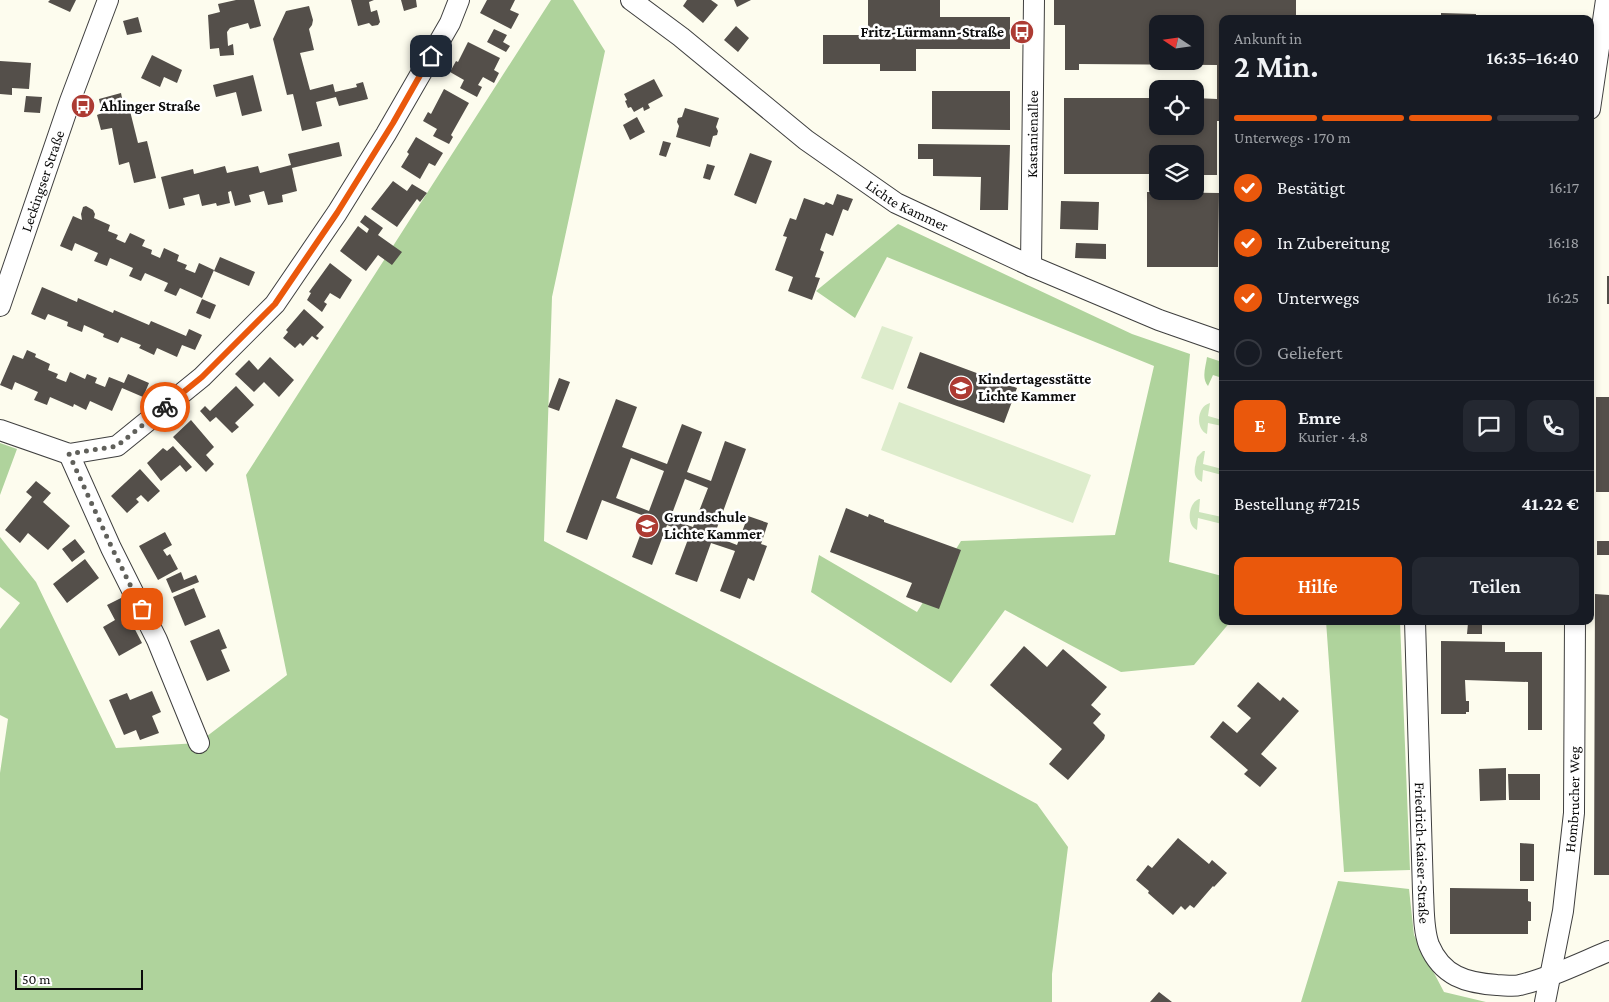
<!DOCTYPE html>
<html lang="de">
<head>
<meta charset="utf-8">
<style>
  :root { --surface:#171b24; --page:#242831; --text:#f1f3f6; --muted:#9ea1a6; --line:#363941; --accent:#ea580c }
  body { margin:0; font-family:"Crimson Pro",serif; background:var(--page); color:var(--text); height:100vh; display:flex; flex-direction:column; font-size:19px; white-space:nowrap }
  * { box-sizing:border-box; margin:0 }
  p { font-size:16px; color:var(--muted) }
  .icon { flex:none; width:28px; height:28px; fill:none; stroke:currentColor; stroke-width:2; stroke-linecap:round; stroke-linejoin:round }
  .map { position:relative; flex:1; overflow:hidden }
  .details { position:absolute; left:1219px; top:15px; width:375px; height:610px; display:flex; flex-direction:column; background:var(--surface); border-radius:10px; box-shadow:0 2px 8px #0003 }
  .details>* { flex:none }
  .needle { width:32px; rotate:283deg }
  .fabs { position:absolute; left:1149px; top:15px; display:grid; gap:10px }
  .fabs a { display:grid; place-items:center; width:55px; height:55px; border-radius:10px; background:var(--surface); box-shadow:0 2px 8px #0003; font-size:25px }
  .scale { position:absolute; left:15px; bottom:12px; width:128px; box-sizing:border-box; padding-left:5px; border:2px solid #0c0c0c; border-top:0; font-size:14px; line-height:18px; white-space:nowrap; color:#0c0c0c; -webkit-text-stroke:4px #fff; paint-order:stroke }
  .pin { position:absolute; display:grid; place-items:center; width:42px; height:42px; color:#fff; margin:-21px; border-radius:10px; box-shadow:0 2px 8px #0006 }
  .courier { position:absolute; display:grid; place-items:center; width:50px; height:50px; margin:-25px; border:4px solid #ea580c; border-radius:50%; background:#fff; color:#222; box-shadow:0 1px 6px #0007 }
  .summary em { font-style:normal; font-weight:600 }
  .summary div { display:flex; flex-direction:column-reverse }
  .summary { display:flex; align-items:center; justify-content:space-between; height:85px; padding:0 15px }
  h1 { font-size:32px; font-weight:600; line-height:38px }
  .bar { display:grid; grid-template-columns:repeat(4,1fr); gap:8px 5px; align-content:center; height:60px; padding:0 15px }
  .bar i { height:6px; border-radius:4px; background:var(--line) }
  .bar .current { background:var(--accent) }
  .bar p { grid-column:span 4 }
  .line { display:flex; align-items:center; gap:12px; padding:0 15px; border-top:1px solid var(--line) }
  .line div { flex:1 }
  .round { display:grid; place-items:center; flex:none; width:52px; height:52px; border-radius:10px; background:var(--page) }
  ol { padding:0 15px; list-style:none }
  li { display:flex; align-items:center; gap:15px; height:55px }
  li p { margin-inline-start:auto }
  li .icon { padding:5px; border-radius:50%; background:var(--accent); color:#fff; stroke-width:4 }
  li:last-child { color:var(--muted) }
  li i { width:28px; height:28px; border:2px solid var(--line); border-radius:50% }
  .primary-button { display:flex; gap:10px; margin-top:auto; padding:10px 15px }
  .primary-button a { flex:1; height:58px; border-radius:10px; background:var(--accent); color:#fff; font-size:20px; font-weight:600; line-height:58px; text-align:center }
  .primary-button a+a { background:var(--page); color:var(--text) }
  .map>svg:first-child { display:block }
</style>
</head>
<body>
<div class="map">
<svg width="1609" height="1002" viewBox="0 0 1609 1002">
  <rect width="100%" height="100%" fill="#fdfcee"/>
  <path fill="#cce4bb" d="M 1210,403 L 1208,416 L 1222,420 L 1222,426 L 1208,423 L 1207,434 C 1195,429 1197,406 1210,403 Z
    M 1203,451 L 1205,451 L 1203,464 L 1222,469 L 1222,475 L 1203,470 L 1202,482 C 1191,477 1195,467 1197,457 Z
    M 1199,499 L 1200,499 L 1199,512 L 1222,517 L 1222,524 L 1198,518 L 1197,530 C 1186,525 1188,503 1199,499 Z"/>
  <path fill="#afd39c" d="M 551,0 L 573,0 L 605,51 L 552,297 L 544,541 L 1037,804 L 1068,847 L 1052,974 L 1052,1002 L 0,1002 L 0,773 L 8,719 L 0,715 L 0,629 L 20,603 L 0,587 L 0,537 L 36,582 L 116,748 L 198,743 L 287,675 L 246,475 Z
    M 898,224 L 1132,334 L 1190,354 L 1169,562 L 1222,576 L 1222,621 L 1231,621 L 1194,665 L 1121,672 L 1005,610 L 951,683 L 811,592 L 819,555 L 917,612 L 961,541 L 1115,535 L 1154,366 L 887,257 L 855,318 L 816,291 Z
    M 1207,357 L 1222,362 L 1222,378 L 1213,375 L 1208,386 C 1201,378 1206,366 1207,357 Z
    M 0,443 L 17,449 L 0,495 Z
    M 1326,621 L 1400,621 L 1410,870 L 1344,872 Z
    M 1338,881 L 1409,889 L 1414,935 L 1444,992 L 1486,1002 L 1301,1002 Z"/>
  <path fill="#ddeccc" d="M 882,326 L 913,337 L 893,390 L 861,378 Z
    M 899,402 L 1091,475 L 1073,523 L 881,450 Z"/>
  <path fill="#544f4a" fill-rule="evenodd" d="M 50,0 L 76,0 L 70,12 L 48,2 Z
    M 236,0 L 254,0 L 261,26 L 250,29 L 248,23 L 230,28 L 227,32 L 228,46 L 233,44 L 234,55 L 220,56 L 219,48 L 210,49 L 208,15 L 220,12 L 218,4 Z
    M 351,0 L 374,0 L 369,2 L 371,12 L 377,10 L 380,22 L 378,25 L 372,26 L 369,23 L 358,26 Z
    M 401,0 L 416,0 L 417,7 L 404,11 Z
    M 487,0 L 515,0 L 510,10 L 519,14 L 511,29 L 480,13 Z
    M 687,0 L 711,0 L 718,5 L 703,23 L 683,6 Z
    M 734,0 L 751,0 L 737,7 Z
    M 868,0 L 940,0 L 940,17 L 1010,17 L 1010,49 L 916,49 L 916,71 L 880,71 L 880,64 L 823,64 L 823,35 L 868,35 Z
    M 1054,0 L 1296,0 L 1296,19 L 1222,19 L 1222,121 L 1217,121 L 1217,175 L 1195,175 L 1195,154 L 1158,154 L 1158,174 L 1064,174 L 1064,98 L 1158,98 L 1158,126 L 1195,126 L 1195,98 L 1217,99 L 1217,65 L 1079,64 L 1079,70 L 1065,70 L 1065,25 L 1054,25 ZM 1158,24 L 1195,24 L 1195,61 L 1158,61 Z
    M 309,6 L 313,20 L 312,25 L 309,29 L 314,50 L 300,53 L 310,90 L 333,84 L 335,92 L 357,87 L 356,84 L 363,82 L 368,99 L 339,106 L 336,97 L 316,102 L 322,126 L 302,131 L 293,94 L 287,95 L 273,39 L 286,11 Z
    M 1441,13 L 1476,14 L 1476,19 L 1441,19 Z
    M 138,17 L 142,32 L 127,35 L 123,21 Z
    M 736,26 L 749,38 L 738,52 L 724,40 Z
    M 494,29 L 507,35 L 503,42 L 510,46 L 506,52 L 487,42 Z
    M 468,42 L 500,58 L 494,70 L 499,73 L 494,83 L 483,77 L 478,85 L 482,87 L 477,97 L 460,88 L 464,80 L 450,72 L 456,61 L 458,62 Z
    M 152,55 L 182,70 L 177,83 L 164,77 L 160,87 L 141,78 Z
    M 0,61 L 31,63 L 29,89 L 12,88 L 12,95 L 0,94 Z
    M 253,75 L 262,111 L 242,116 L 236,92 L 216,97 L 213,85 Z
    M 654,79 L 663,96 L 648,104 L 650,108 L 644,111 L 643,107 L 634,112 L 631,107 L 628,108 L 625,101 L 627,100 L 624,94 Z
    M 444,89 L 469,103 L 451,135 L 453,137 L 449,144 L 433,136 L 437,129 L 423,121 L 428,112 L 431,114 Z
    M 932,91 L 1010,91 L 1010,130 L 932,129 Z
    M 121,93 L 124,108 L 129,107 L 138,143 L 147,141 L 156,178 L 134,183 L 129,162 L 119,165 L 112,128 L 101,130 L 97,115 L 102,113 L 99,99 Z
    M 26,96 L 42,97 L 40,113 L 24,112 Z
    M 685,108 L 719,118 L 716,127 L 718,131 L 717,135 L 713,136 L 710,147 L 676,137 L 679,126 L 677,122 L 678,118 L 682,117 Z
    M 637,117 L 645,132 L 630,140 L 623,125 Z
    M 416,137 L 443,153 L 435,166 L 429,163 L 420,179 L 401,167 L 409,154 L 407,152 Z
    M 663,141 L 671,143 L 666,157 L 659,155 Z
    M 339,142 L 342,156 L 292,168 L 297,191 L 282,195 L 283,202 L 268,205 L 264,191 L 249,195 L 251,202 L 235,206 L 231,191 L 228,192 L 230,203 L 217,206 L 216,203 L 202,206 L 199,194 L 183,198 L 185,205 L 169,209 L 161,177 L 193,169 L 194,174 L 225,166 L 227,173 L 258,166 L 260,173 L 291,165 L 288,154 Z
    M 918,144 L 1010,145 L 1008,210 L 980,210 L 981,177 L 933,176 L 933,159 L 918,159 Z
    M 750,153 L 772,161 L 756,204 L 734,195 Z
    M 707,164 L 715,166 L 710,180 L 703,178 Z
    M 393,181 L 407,191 L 412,184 L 427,193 L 420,202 L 417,199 L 397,227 L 371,209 Z
    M 1147,192 L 1219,193 L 1218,267 L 1147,267 Z
    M 837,194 L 853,199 L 848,211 L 843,209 L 833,236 L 826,233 L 820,250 L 824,252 L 815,277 L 820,278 L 812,300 L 788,291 L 793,277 L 775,270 L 787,237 L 783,236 L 790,218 L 796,220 L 804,198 L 824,205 L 826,202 L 833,205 Z
    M 1061,201 L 1099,202 L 1098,230 L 1060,229 Z
    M 86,206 L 93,210 L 95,214 L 94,218 L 110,225 L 108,231 L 118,235 L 116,239 L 125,243 L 130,233 L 145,240 L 142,246 L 152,250 L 151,254 L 160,258 L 164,248 L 179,255 L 177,261 L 187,265 L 185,269 L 195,273 L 199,263 L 214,270 L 202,298 L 180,288 L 176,296 L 164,291 L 168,283 L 145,273 L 141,281 L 129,276 L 133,268 L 110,258 L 107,266 L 94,261 L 98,253 L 75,243 L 72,251 L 60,246 L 73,216 L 82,220 L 81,214 L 83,207 Z
    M 365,215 L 383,228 L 378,235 L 402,252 L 392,265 L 378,255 L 366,271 L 340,251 L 358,226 L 367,233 L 369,229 L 360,222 Z
    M 1076,243 L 1106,244 L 1106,259 L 1075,258 Z
    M 220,257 L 255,272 L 249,286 L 214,271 Z
    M 330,263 L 352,280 L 340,299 L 330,293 L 324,302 L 327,304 L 322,312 L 307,300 L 311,293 L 309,292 Z
    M 1607,276 L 1609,276 L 1609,304 L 1607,304 Z
    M 42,287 L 77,302 L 78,298 L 113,313 L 114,310 L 149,325 L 151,321 L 186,336 L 189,329 L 202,335 L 195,350 L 182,345 L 177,357 L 157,348 L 154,355 L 139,348 L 141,345 L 121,337 L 118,343 L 103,337 L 104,334 L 84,325 L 82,332 L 67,326 L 68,322 L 48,314 L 45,320 L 31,314 Z
    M 202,299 L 216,305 L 210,319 L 196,313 Z
    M 304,309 L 324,327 L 316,336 L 319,338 L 317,340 L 312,336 L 303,346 L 300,343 L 295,348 L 283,338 L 288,332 L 286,330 Z
    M 27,350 L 36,354 L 35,357 L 50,364 L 48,370 L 58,374 L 56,378 L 66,382 L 70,372 L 85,379 L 87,374 L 97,378 L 95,383 L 105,387 L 109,377 L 124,383 L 128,374 L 149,383 L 143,397 L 122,388 L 112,411 L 90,401 L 86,410 L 74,404 L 73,407 L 50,397 L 47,405 L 34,400 L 38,392 L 15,382 L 12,390 L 0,385 L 13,355 L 23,359 Z
    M 920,352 L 1017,388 L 1004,423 L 907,388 Z
    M 270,357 L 294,380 L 279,397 L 264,382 L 254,392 L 235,374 L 249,360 L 258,370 Z
    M 559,378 L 570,382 L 559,411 L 548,407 Z
    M 236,386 L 254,405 L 235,423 L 239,427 L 232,433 L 216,417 L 210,422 L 200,411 L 205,406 L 210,411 Z
    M 1596,397 L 1609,397 L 1609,492 L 1596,492 Z
    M 616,399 L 637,407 L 622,447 L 667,464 L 682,424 L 702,432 L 687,472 L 711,481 L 725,441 L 746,449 L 714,536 L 737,545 L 748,516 L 768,523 L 761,544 L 767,546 L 754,581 L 748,578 L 740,599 L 720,591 L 735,551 L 711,543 L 697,582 L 675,574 L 690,534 L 667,525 L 652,565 L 632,557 L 647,517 L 602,500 L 587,540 L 566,532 ZM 631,458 L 664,471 L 649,511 L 616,498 ZM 685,479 L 708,488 L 693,527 L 670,519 Z
    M 191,420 L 214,447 L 206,455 L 214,464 L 206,472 L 173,437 Z
    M 173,446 L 192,467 L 186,472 L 180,465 L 161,481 L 147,463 L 163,448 L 167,451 Z
    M 140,469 L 160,491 L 148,502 L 141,495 L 136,499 L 139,502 L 127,513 L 111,496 Z
    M 36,481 L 51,493 L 43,502 L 70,526 L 48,550 L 28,533 L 20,543 L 5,530 L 32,497 L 26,492 Z
    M 846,508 L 868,517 L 869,514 L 884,520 L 884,522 L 961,550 L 939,609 L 906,597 L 912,583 L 830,552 Z
    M 165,532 L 172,545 L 163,550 L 167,556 L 170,554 L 178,569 L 158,580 L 139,546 Z
    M 75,539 L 85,552 L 72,562 L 62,549 Z
    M 1597,541 L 1609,541 L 1609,555 L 1597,555 Z
    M 85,559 L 99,578 L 67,603 L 53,584 Z
    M 181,572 L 184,580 L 196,575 L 199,582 L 172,593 L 166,579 Z
    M 194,588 L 206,617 L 185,626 L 173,597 Z
    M 1595,594 L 1609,595 L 1609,875 L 1594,875 Z
    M 121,598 L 129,613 L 127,614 L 142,643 L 119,656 L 103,627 L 115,620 L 107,605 Z
    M 1438,621 L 1482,621 L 1482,634 L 1467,634 L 1468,623 L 1438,623 Z
    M 219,629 L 227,648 L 221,650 L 230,671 L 207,681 L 190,641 Z
    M 1441,641 L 1505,642 L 1505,652 L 1542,652 L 1542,730 L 1528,730 L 1528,682 L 1465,680 L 1466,701 L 1469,701 L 1469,712 L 1466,712 L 1466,714 L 1441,714 Z
    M 1024,646 L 1047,667 L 1063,649 L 1107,687 L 1091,705 L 1101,714 L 1093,723 L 1105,735 L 1104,739 L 1068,780 L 1049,764 L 1062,749 L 990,685 Z
    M 1258,682 L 1280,701 L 1283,697 L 1299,711 L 1261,754 L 1277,768 L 1260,787 L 1244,774 L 1248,770 L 1210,737 L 1223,721 L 1237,733 L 1251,718 L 1237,706 Z
    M 152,691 L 161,712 L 152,716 L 159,733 L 140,740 L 136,730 L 124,735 L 109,700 L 127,693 L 130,700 Z
    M 1506,768 L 1506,800 L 1480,801 L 1479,769 Z
    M 1508,774 L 1540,774 L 1540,800 L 1509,800 Z
    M 1178,838 L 1209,864 L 1212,860 L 1227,873 L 1214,887 L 1213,886 L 1194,908 L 1190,905 L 1185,910 L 1181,906 L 1173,915 L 1148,893 L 1149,891 L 1136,880 L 1148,865 L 1152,868 Z
    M 1520,843 L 1534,844 L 1534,881 L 1520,881 Z
    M 1450,888 L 1528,889 L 1528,901 L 1531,902 L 1531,921 L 1528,921 L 1528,934 L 1450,934 Z
    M 1159,992 L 1172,1002 L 1150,1002 Z"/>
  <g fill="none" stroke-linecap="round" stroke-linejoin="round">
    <g stroke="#3f3f3f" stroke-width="22">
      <g id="street">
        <path id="s1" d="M 631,0 L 681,37 L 806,140 L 896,203 L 1031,266 L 1159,320 L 1222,342"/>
        <path d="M 1590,109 L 1606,0"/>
        <path id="s2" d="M 1031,266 L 1034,0"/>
        <path id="s3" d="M 0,306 L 70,101 L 108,0"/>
        <path d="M 0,430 L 69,454 L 117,446 L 202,377 L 275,304 L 337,213 L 386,134 L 450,23 L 459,0"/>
        <path d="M 69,454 L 111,548 L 157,640 L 199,743"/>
        <path id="s4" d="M 1415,621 L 1423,892 C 1424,909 1423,929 1429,945 C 1442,976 1466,983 1497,985 C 1504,985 1513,987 1520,985 C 1550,978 1580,963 1609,951"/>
        <path id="s5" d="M 1545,1002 L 1563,911 L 1574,813 L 1575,621"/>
      </g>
    </g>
    <use href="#street" stroke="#fff" stroke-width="20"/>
  </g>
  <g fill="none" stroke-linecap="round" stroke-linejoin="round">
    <path stroke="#60605b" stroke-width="5" stroke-dasharray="0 9" d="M 142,609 L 112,548 L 69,454 L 117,446 L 165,407"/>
    <path stroke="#ea580c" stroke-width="6" d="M 165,407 L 202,377 L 275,304 L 337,213 L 393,123 L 431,56"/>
  </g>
  <defs>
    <g id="bus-disc" transform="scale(1.25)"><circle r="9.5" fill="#ad3b33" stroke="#fff"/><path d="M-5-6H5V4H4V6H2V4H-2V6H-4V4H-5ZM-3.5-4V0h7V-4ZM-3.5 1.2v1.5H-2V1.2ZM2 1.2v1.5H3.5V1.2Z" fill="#fff"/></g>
    <g id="school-disc" transform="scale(1.25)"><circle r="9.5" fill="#ad3b33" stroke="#fff"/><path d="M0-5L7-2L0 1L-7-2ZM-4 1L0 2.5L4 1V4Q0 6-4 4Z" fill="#fff"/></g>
  </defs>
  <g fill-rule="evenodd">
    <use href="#bus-disc" x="1022" y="32"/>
    <use href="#bus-disc" x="83" y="106"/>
    <use href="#school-disc" x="961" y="388"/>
    <use href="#school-disc" x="647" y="526"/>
  </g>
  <g text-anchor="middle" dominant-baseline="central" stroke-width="5" stroke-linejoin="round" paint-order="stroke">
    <g font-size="15" font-weight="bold" fill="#0c0c0c" stroke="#fff" text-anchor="start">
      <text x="1004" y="32" text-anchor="end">Fritz-Lürmann-Straße</text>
      <text x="100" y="106">Ahlinger Straße</text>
      <text x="978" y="379">Kindertagesstätte<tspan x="978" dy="17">Lichte Kammer</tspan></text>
      <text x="664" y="517">Grundschule<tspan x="664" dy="17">Lichte Kammer</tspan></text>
    </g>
    <g font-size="15" fill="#0c0c0c" stroke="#fff">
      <text stroke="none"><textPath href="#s2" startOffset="132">Kastanienallee</textPath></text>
      <text stroke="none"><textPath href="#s3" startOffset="132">Leckingser Straße</textPath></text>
      <text stroke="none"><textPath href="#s1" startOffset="345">Lichte Kammer</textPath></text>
      <text stroke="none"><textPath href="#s5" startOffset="205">Hombrucher Weg</textPath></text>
      <text stroke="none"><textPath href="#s4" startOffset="232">Friedrich-Kaiser-Straße</textPath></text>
    </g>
  </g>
</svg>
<div class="fabs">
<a><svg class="needle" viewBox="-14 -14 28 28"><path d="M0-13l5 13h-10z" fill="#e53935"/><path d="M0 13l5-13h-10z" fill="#9ea1a6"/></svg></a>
<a><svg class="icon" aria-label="locate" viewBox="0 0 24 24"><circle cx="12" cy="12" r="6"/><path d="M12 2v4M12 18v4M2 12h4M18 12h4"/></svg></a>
<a><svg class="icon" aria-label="layers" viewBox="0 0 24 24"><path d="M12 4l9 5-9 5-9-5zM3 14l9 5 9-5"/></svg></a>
</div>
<div class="scale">50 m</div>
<div class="pin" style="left:142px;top:609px;background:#ea580c"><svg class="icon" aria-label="bag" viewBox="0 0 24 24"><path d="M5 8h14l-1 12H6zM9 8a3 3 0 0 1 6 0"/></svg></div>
<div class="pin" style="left:431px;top:56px;background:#1f2937"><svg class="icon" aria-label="home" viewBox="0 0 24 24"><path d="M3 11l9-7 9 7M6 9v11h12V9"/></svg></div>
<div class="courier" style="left:165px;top:407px"><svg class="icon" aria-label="bike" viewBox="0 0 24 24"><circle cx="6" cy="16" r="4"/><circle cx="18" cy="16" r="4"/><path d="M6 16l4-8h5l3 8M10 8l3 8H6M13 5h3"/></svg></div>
<section class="details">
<div class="summary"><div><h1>2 Min.</h1><p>Ankunft in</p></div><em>16:35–16:40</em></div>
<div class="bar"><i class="current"></i><i class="current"></i><i class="current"></i><i></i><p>Unterwegs · 170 m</p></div>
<ol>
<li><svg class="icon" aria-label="check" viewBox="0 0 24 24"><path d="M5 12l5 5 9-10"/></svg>Bestätigt<p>16:17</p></li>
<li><svg class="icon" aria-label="check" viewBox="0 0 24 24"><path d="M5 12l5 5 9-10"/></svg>In Zubereitung<p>16:18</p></li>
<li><svg class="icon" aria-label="check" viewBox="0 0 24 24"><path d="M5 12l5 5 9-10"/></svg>Unterwegs<p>16:25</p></li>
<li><i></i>Geliefert</li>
</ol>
<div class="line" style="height:90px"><b class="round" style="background:var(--accent);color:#fff">E</b><div><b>Emre</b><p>Kurier · 4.8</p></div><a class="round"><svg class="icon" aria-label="chat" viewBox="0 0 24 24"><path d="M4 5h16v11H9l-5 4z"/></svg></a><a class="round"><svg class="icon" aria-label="phone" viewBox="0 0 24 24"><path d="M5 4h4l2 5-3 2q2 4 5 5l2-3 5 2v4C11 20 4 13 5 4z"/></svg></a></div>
<div class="line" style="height:65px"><div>Bestellung #7215</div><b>41.22 €</b></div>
<div class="primary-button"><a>Hilfe</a><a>Teilen</a></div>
</section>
</div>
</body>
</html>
